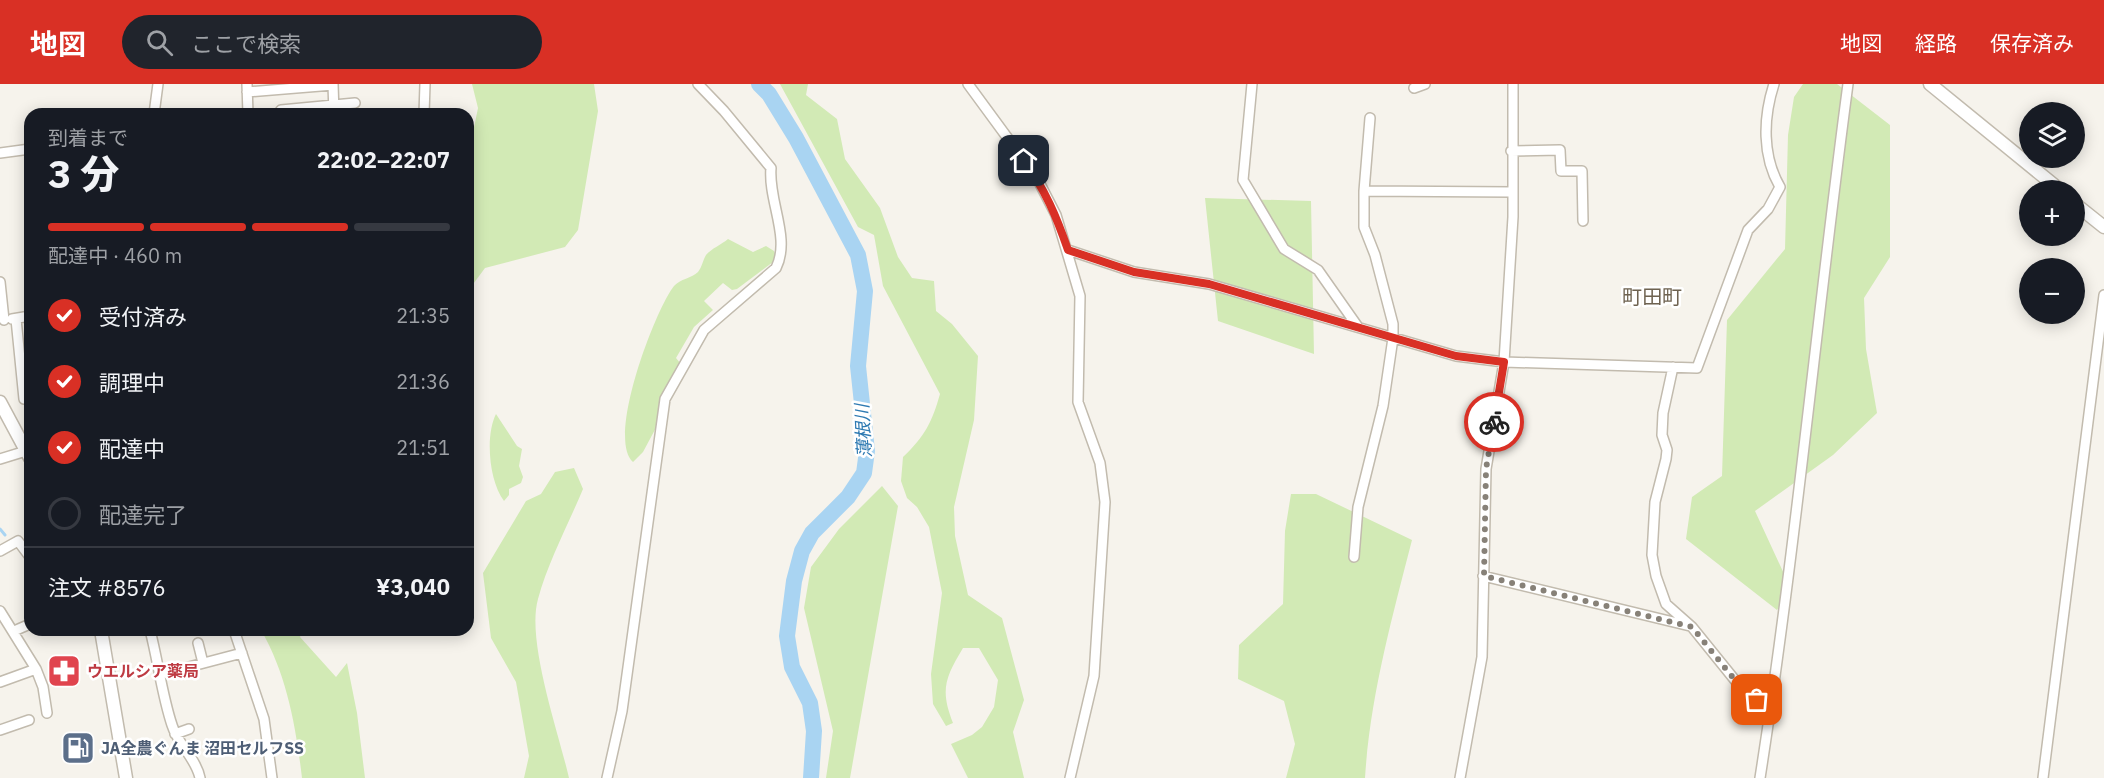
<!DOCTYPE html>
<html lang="ja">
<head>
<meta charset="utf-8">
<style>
  :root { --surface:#171b24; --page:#20242c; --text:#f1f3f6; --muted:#9ea1a6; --line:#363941; --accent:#d93025 }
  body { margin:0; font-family:"IBM Plex Sans","Noto Sans JP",sans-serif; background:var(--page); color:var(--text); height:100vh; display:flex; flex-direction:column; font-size:22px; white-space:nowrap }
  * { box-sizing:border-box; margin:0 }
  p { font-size:20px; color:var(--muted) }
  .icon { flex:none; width:33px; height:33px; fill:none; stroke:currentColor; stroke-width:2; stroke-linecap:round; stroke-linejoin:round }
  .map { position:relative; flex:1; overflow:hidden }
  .details { position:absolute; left:24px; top:24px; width:450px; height:528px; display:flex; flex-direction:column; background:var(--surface); border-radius:18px; box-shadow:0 3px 15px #0003 }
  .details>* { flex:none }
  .fabs { position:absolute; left:2019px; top:18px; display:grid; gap:12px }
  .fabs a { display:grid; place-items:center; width:66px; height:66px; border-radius:50%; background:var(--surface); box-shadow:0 3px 15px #0003; font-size:30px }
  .pin { position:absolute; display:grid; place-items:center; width:51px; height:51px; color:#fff; margin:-26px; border-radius:12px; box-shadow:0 3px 9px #0006 }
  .courier { position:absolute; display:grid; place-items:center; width:60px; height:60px; margin:-30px; border:4px solid #d93025; border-radius:50%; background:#fff; color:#222; box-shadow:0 2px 8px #0007 }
  .head em { font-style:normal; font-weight:800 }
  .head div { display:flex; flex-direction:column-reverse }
  .head { display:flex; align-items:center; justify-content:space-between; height:102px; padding:0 24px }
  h1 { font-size:39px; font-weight:800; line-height:45px }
  .bar { display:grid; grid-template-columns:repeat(4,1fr); gap:9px 6px; align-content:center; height:72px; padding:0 24px }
  .bar i { height:8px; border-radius:4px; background:var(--line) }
  .bar .selected { background:var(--accent) }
  .bar p { grid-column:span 4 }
  .line { display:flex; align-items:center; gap:15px; padding:0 24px; border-top:2px solid var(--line) }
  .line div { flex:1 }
  ol { padding:0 24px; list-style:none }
  li { display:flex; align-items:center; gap:18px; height:66px }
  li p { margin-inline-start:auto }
  li .icon { padding:6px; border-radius:50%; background:var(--accent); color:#fff; stroke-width:4 }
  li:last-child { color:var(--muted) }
  li i { width:33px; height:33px; border:3px solid var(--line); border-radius:50% }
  header { display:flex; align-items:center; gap:36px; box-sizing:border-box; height:84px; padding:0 30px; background:var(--accent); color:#fff }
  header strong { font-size:28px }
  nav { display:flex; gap:33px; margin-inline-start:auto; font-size:21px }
  .search { width:420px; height:54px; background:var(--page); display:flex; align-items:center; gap:15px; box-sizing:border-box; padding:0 21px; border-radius:33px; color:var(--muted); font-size:22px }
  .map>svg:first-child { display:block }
</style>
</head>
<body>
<header>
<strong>地図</strong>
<div class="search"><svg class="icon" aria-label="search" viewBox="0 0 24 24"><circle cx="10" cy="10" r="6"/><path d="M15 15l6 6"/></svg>ここで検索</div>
<nav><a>地図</a><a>経路</a><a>保存済み</a></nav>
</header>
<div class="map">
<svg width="2104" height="694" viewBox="0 0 2104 694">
  <rect width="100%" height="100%" fill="#f6f3ec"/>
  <path fill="#d2eab5" d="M 472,0 L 594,0 L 598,27 L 578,146 L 565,163 L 485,184 L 468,207 L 468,73 L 478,24 Z
    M 780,0 L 808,0 L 806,11 L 837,35 L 845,75 L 880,124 L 898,173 L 912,194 L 934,197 L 936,227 L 952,240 L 978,272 L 974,336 L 954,423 L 955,452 L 968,511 L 1002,534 L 1024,616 L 1013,648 L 1024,694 L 968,694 L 951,660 L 972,651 L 982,643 L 994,623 L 998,596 L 979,564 L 963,564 C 945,594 940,606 953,639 L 946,642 L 933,620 L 931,590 L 942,509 L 929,443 L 917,423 L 907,414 L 901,397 L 903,373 C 925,352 932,338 940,310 L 883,202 L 874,151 L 858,143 Z
    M 1803,0 L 1837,0 L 1890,41 L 1890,173 L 1864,214 L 1866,265 L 1877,329 L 1833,371 L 1755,427 L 1791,505 L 1777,526 L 1686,455 L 1692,413 L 1722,392 L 1727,236 L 1785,165 L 1788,51 L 1794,13 Z
    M 1205,114 L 1311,117 L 1314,270 L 1218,237 Z
    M 728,155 L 753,168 L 766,162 L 774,167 L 777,175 L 737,205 L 732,206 L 723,199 L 704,217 L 713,226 L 694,243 L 676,274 L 681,280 L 660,314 L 658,340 L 643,368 L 633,378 C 606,355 655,226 674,202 C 680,195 692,194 698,188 C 702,183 703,176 706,171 C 711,165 722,160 728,155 Z
    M 496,330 L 517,362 L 522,365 L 519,382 L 523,393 L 521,399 L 509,405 L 509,411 L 504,417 C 489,397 485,352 496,330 Z
    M 574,384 L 583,405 C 568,441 548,478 538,515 C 526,557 559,650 569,694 L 524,694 L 529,672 L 516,598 L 491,554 L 483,489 L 526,417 L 541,410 L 555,388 Z
    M 882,402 L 898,422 L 850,694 L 826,694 L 833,647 L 804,524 L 811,483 L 839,445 Z
    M 1291,410 L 1316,410 L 1412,456 C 1392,534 1370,613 1365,694 L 1286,694 L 1295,660 L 1284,617 L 1238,595 L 1239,561 L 1283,520 L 1285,447 Z
    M 261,546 L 303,546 L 300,553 L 336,593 L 347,579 L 357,629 L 365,694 L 302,694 C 296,643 287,591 261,546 Z"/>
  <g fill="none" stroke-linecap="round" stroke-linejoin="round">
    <path stroke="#a9d4f2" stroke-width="3" d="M 0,445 L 5,451"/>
    <path stroke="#a9d4f2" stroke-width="16" d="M 759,0 L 769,10 L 796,54 L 858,171 L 865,207 L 858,282 L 867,367 L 864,389 L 848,413 L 812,449 L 802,467 L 794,497 L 787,552 L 792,583 L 810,619 L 814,647 L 811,694"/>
    <g stroke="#c2bbae" stroke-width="12">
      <path id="minor" d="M 247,0 L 248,30
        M 333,0 L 334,30
        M 968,0 L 1037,94 L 1056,131 L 1080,212 L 1078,318 L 1100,379 L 1105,418 L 1094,592 L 1070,694
        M 1252,0 L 1243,96 L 1284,165 L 1318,186 L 1358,243
        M 1414,4 L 1425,0
        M 247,8 L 333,1
        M 154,30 L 158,0
        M 278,30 L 281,26 L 355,19
        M 424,30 L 425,0
        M 1511,67 L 1560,66 L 1561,87 L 1582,87 L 1583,137
        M 0,69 L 30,65
        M 1364,107 L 1370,34
        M 1068,166 L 1134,188 L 1209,200 L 1456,272 L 1504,278 L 1697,284 L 1748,146 L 1768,125 L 1780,103 C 1762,72 1763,34 1774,0
        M 0,198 L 4,236
        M 12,235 L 30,232
        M 16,235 L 24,315
        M 1673,283 L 1663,329 L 1662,351 L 1667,366 L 1666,375 L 1655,418 L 1652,471 L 1656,492 L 1666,520 L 1692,543 L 1747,611 L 1771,620
        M 0,375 L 26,367
        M 0,467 L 18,457 L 30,473
        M 1354,473 L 1358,423 L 1383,322 L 1393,254 L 1393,240 L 1375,171 L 1364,143 L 1364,107 L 1512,108
        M 1483,492 L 1690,542
        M 0,527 L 36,585 L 0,598
        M 150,546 C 158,577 162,611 172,641 C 178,661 196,674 200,694
        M 234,546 L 264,635 L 272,694
        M 14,547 L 30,540
        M 198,559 L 203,579
        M 36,585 L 43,603 L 47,629
        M 162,590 L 242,569
        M 0,646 L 29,636
        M 175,650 L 189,645
        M 607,694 L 622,627 L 665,315 L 704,246 L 776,184 C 791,154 768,117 771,84 L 724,27 L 698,0
        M 1460,694 L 1482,573 L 1486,385 L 1504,278 L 1513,133 L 1513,0
        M 1760,694 C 1796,463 1817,231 1848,0
        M 2043,694 L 2104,211"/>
    </g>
    <g stroke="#c2bbae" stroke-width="15">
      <path id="tertiary" d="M 1930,0 L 2060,106
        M 2074,119 L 2104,143
        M 0,318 L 30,374
        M 101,546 L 126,694"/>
    </g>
    <use href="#minor" stroke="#fff" stroke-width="9"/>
    <use href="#tertiary" stroke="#fff" stroke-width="12"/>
  </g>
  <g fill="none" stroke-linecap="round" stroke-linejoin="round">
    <path stroke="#878178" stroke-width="6" stroke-dasharray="0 10.8" d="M 1494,338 L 1486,385 L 1484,492 L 1692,543 L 1747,611 L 1757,616"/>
    <path stroke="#d93025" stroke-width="8" d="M 1024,77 C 1045,105 1057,134 1068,166 L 1134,188 L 1209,200 L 1456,272 L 1504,278 L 1494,338"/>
  </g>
  <defs>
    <g id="pharmacy-square" transform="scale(1.725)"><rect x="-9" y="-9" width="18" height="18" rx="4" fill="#e0444e" stroke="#fff"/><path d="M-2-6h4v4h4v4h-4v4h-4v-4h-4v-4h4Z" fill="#fff"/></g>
    <g id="fuel-square" transform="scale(1.725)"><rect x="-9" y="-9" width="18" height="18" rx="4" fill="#5c6f8a" stroke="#fff"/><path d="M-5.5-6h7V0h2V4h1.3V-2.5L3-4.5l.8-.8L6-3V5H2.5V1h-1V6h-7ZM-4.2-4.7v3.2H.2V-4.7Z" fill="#fff"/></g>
  </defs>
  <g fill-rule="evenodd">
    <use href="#pharmacy-square" x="64" y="587"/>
    <use href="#fuel-square" x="78" y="664"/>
  </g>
  <g text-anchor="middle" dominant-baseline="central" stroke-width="5" stroke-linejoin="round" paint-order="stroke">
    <g font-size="16" font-weight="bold" fill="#be3a42" stroke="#fff" text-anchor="start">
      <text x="87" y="587">ウエルシア薬局</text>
    </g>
    <g font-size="16" font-weight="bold" fill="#4e5e75" stroke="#fff" text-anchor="start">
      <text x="101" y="664">JA全農ぐんま 沼田セルフSS</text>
    </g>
    <g font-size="18" font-style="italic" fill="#2e7ab2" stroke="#fff">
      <text transform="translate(863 347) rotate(-93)">薄根川</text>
    </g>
    <g font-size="20" fill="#6e6250" stroke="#fff">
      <text x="1652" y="212">町田町</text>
    </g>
  </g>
</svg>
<div class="fabs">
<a><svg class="icon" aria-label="layers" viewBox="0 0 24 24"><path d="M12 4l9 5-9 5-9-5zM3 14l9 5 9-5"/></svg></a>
<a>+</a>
<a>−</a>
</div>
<div class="pin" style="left:1757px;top:616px;background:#ea580c"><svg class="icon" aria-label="bag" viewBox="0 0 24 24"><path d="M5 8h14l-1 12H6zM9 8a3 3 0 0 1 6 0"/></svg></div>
<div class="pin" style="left:1024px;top:77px;background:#1f2937"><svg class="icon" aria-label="home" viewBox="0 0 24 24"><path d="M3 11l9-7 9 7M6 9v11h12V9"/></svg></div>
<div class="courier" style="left:1494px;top:338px"><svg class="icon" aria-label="bike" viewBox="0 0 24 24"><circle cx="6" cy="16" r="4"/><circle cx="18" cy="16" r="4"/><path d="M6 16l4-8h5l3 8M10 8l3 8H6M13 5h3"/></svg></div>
<section class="details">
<div class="head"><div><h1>3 分</h1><p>到着まで</p></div><em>22:02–22:07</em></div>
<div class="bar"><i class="selected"></i><i class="selected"></i><i class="selected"></i><i></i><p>配達中 · 460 m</p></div>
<ol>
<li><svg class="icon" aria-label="check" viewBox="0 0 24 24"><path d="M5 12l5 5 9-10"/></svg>受付済み<p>21:35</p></li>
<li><svg class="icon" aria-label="check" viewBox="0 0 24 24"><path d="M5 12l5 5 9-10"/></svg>調理中<p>21:36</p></li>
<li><svg class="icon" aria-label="check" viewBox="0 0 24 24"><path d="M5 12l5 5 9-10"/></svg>配達中<p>21:51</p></li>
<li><i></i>配達完了</li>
</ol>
<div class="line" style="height:78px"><div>注文 #8576</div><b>¥3,040</b></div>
</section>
</div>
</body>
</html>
